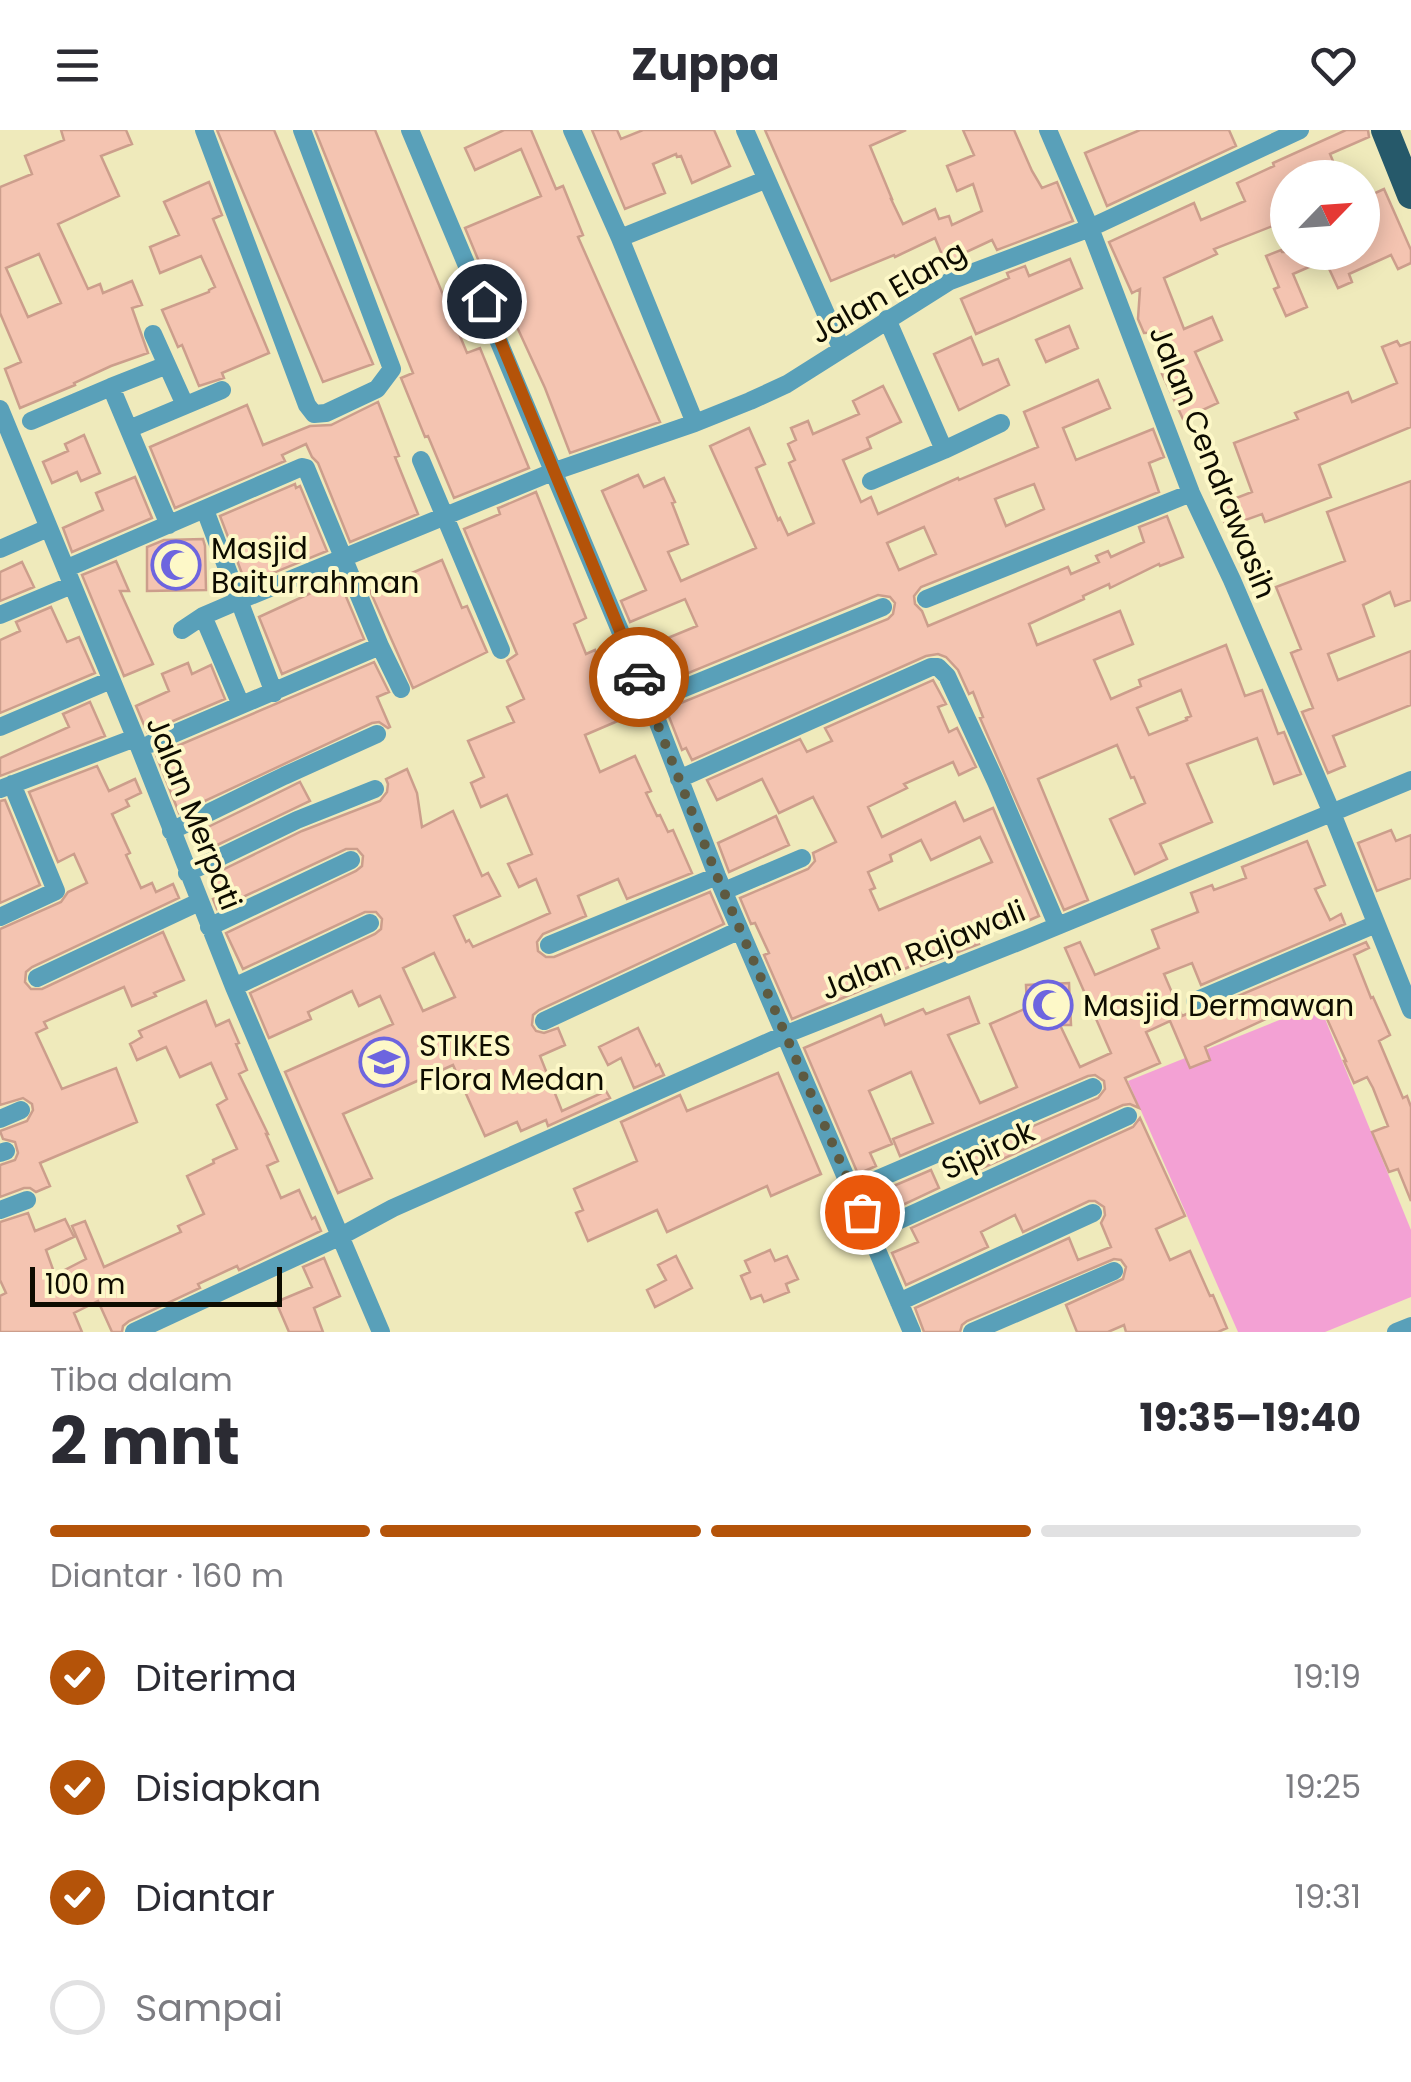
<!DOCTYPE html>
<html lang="id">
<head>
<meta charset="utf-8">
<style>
  :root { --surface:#fff; --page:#f2f2f3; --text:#2b2b33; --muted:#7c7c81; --line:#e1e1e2; --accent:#b45309 }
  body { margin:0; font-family:Poppins,sans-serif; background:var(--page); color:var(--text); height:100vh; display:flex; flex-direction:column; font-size:38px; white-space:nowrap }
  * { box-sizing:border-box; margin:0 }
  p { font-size:32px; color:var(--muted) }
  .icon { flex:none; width:55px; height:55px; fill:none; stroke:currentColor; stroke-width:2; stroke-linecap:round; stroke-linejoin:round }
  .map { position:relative; height:1202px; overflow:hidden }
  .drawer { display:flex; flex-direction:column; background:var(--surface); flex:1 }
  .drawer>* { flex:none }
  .needle { width:65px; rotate:65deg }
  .fabs { position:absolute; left:1270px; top:30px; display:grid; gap:20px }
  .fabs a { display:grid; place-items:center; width:110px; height:110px; border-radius:50%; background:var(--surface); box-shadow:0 5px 25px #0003; font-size:50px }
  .scale { position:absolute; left:30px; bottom:25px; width:252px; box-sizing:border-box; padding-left:10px; border:5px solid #0e0c00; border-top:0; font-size:28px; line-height:35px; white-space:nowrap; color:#0e0c00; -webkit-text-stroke:8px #fdf8c8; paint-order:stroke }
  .pin { position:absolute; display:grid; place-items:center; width:85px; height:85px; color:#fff; margin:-42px; border:5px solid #fff; border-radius:50%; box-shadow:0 2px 10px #0007 }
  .courier { position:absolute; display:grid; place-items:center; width:100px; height:100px; margin:-50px; border:8px solid #b45309; border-radius:50%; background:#fff; color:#222; box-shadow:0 2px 12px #0007 }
  .overview em { font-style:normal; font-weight:700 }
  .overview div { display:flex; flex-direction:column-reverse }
  .overview { display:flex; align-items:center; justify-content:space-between; height:170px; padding:0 50px }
  h1 { font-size:65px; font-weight:700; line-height:75px }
  .bar { display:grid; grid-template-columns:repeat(4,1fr); gap:15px 10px; align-content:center; height:120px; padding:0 50px }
  .bar i { height:12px; border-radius:8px; background:var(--line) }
  .bar .selected { background:var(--accent) }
  .bar p { grid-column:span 4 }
  ol { padding:0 50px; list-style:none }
  li { display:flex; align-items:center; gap:30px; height:110px }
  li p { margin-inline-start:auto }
  li .icon { padding:10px; border-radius:50%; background:var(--accent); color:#fff; stroke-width:4 }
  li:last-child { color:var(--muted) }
  li i { width:55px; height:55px; border:5px solid var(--line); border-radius:50% }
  header { display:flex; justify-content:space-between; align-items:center; height:130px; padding:0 50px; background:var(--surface); font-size:45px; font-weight:700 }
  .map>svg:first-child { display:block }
</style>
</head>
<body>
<header><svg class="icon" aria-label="menu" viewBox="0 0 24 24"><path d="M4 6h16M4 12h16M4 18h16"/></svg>Zuppa<svg class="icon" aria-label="heart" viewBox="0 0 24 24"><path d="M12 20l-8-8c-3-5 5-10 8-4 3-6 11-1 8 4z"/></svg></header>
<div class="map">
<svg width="1411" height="1202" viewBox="0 0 1411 1202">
  <rect width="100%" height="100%" fill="#efeabb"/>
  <path fill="#f3a1d4" d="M 1319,874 L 1411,1100 L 1411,1167 L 1325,1202 L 1238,1202 L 1128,951 Z"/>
  <path fill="#f4c4b1" stroke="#cc9e8c" stroke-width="2.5" fill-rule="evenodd" d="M 61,0 L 126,0 L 132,14 L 101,26 L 119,66 L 58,94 L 88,159 L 100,154 L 103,163 L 132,151 L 142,175 L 132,178 L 148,223 L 111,236 L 74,253 L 75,255 L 20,278 L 5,239 L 21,232 L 0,183 L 0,57 L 32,44 L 25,26 L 64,10 ZM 39,124 L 61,173 L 28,187 L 6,138 Z
    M 217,0 L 274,0 L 373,234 L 323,252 Z
    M 315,0 L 375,0 L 467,223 L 480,218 L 529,338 L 454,368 L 428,306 L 425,307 L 401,248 L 413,243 Z
    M 504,0 L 531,0 L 556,59 L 563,56 L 583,105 L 578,107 L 660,292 L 570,323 L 545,258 L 512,186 L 515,184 L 497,141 L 485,146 L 465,98 L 541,66 L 521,19 L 475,40 L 465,18 Z
    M 592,0 L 617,0 L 621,9 L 643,0 L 714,0 L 730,36 L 692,53 L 681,26 L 677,27 L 676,24 L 653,34 L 665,63 L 625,79 Z
    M 765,0 L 906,0 L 870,16 L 892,69 L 891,69 L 903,94 L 935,79 L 939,89 L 949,86 L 952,95 L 982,81 L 973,54 L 957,61 L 947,36 L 974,25 L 963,0 L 1014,0 L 1032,41 L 1042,58 L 1057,52 L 1073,91 L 997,120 L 992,110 L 960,125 L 963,133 L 948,139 L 935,108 L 895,127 L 894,125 L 831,151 Z
    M 1140,0 L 1229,0 L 1236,16 L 1107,76 L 1085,23 Z
    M 1346,0 L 1368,0 L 1369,7 L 1330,24 L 1340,48 L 1288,48 L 1288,90 L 1214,119 L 1217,124 L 1164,148 L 1184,199 L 1212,187 L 1222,210 L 1195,222 L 1218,273 L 1183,289 L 1162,244 L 1180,236 L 1166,202 L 1144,203 L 1138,189 L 1140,159 L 1132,163 L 1109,112 L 1194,73 L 1201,90 L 1245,71 L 1237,53 L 1274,36 L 1273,33 Z
    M 209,52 L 222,85 L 213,89 L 269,223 L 222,243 L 224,248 L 199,256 L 182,215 L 178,217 L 162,180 L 209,162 L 209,160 L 215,157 L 201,126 L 160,143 L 150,117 L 179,105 L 164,72 Z
    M 1384,59 L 1411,120 L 1411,133 L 1398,139 L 1391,125 L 1349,144 L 1352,152 L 1338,158 L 1325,130 L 1293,144 L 1307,177 L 1286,186 L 1274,159 L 1279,157 L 1266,126 L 1281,120 L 1282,122 L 1362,122 L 1362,69 Z
    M 1070,129 L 1082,158 L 976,204 L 961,169 L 1009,148 L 1007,143 L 1025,136 L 1029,146 Z
    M 1069,196 L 1078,218 L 1046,232 L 1036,210 Z
    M 971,207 L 983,235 L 998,229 L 1009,255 L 959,280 L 934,224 Z
    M 1397,211 L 1400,216 L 1411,212 L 1411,297 L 1319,335 L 1331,367 L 1265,392 L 1262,384 L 1226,397 L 1218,375 L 1252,362 L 1234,313 L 1298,289 L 1295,283 L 1348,262 L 1352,272 L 1397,253 L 1382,217 Z
    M 1098,250 L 1110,278 L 1063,298 L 1076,330 L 1153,299 L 1164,327 L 1149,333 L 1159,362 L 921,457 L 914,466 L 915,474 L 922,481 L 928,496 L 1068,437 L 1071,444 L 1099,432 L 1096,426 L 1108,421 L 1111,427 L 1144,412 L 1139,397 L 1167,386 L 1183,427 L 1160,436 L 1159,434 L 1110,458 L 1109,454 L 1083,466 L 1084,469 L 1029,494 L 1037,515 L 1120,481 L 1133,514 L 1094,530 L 1111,569 L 1141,556 L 1139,550 L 1226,515 L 1245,566 L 1262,560 L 1278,604 L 1284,602 L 1301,644 L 1274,654 L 1257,608 L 1187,634 L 1212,692 L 1160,714 L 1167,729 L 1135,744 L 1110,689 L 1145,673 L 1134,647 L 1131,648 L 1117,615 L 1038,649 L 1088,770 L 1064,780 L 980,588 L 983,587 L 973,562 L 969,564 L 958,540 L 946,527 L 938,524 L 926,526 L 692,630 L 686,618 L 682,620 L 666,579 L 888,489 L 893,484 L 895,473 L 890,467 L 878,465 L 657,556 L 641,519 L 697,496 L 685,469 L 630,492 L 621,471 L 646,460 L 602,361 L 638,345 L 644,357 L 664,348 L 675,372 L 672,373 L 688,414 L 668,422 L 681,451 L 756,418 L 710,316 L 749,298 L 765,334 L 756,338 L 778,390 L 780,388 L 788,405 L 814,393 L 789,333 L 795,330 L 788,314 L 796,310 L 791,298 L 808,291 L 813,304 L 859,284 L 853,271 L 883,256 L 901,292 L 867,308 L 871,318 L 843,330 L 861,372 L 871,367 L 878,384 L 958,348 L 959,350 L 1038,317 L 1024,282 ZM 1034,354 L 1044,379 L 1006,396 L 995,369 ZM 924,397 L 936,424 L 899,440 L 887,413 ZM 1181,560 L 1191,586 L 1186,588 L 1187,590 L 1149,605 L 1137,578 Z
    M 378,272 L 399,326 L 395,327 L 418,384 L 350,412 L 318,333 L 312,327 L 306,314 L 282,325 L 285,331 L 175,378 L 150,317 L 247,275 L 263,315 L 310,296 L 331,295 Z
    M 84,305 L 100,343 L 81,351 L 77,342 L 52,353 L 43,332 L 68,321 L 65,314 Z
    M 135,347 L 152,388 L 72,422 L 63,398 L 103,380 L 96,363 Z
    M 1411,351 L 1411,470 L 1395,476 L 1390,462 L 1363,475 L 1374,506 L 1328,524 L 1338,550 L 1411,521 L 1411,575 L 1333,606 L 1345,636 L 1328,643 L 1302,582 L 1313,578 L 1291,523 L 1301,519 L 1276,457 L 1345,431 L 1327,382 Z
    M 295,354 L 296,358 L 300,356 L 327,421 L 246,454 L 220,386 Z
    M 536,362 L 586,488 L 574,494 L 586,524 L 595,520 L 602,538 L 598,540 L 620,590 L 585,605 L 600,642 L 635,626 L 651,661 L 646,663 L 657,686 L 660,685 L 668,702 L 673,700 L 692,743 L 627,769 L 618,749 L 578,766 L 586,786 L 543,804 L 537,812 L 538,821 L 546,827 L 554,827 L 710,762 L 724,794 L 539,880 L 533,885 L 532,895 L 536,901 L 544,903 L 558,898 L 565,915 L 540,926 L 562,981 L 606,961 L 610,968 L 548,996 L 546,990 L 521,1001 L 517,992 L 485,1006 L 453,935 L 343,984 L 372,1048 L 338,1063 L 285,942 L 393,894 L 380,866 L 359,876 L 352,861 L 308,882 L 311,889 L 269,908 L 250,863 L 375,804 L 381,799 L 382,789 L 376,782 L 365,782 L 243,839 L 226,803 L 356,741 L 362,736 L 363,726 L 357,719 L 346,719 L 217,779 L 213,769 L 221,766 L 212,745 L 302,701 L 380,671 L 387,662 L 388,654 L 386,649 L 407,639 L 417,663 L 422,697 L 453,681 L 482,746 L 488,743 L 500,766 L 454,786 L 466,812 L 469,810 L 473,817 L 550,783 L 536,749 L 519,757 L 508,734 L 532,724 L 507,665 L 481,677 L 471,653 L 484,647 L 468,611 L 514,592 L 507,577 L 524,569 L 507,531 L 517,524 L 464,399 L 500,384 L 498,378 L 501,377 ZM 434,823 L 455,867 L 423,881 L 403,838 Z
    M 203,409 L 205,416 L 206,460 L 147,461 L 147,417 L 164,410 Z
    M 442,430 L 462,478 L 467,476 L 487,522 L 413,558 L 370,461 Z
    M 116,431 L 129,461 L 120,461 L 153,534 L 124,546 L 82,445 Z
    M 22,432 L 34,457 L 0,471 L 0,442 Z
    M 339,450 L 364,509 L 282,544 L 259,487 Z
    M 51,477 L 67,512 L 79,507 L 95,543 L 0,583 L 0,510 L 20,501 L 16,492 Z
    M 374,532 L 389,562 L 377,567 L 390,597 L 388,598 L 379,592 L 372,593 L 179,683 L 156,625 Z
    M 188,533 L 192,544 L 211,535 L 225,569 L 147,602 L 136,576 L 169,561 L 162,544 Z
    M 933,550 L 946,574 L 938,577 L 949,602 L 957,598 L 976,637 L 959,645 L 953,632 L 904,654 L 907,658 L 868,677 L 882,707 L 955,672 L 964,691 L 993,678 L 1039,786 L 1023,793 L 1019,784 L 974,804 L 979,814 L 921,836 L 919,832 L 857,862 L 792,889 L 764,825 L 769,823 L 755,793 L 751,794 L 740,768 L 808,739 L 815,731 L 813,723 L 836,712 L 813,667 L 779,683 L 762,649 L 717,670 L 707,650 L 800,609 L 807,622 L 832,611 L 825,598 ZM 980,707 L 992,732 L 879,780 L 870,760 L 875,758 L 868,742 L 892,731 L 890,725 L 921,710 L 931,730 Z
    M 90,572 L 105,606 L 0,646 L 0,628 L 69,597 L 63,584 Z
    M 97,636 L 109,661 L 135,649 L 141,663 L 126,670 L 129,676 L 112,684 L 130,723 L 126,725 L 141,758 L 152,753 L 156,762 L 173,754 L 179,768 L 32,837 L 26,842 L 25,852 L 31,859 L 42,859 L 163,802 L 184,850 L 154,863 L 156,866 L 132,876 L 124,857 L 44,892 L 47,898 L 36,903 L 62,959 L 116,938 L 137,992 L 40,1033 L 50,1056 L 36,1062 L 30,1058 L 24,1058 L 0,1067 L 0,1035 L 15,1030 L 18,1023 L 15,1012 L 3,1009 L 0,1001 L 27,991 L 33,980 L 32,974 L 23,968 L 0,975 L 0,799 L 61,772 L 68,762 L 87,753 L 74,724 L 58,732 L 29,662 Z
    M 300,652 L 310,671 L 213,717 L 204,699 Z
    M 5,670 L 40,755 L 0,773 L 0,671 Z
    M 776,686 L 789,715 L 729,742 L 718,713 Z
    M 1391,700 L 1396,711 L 1411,705 L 1411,748 L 1377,761 L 1358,713 Z
    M 1307,711 L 1325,755 L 1315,759 L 1330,790 L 1341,784 L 1345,794 L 1201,855 L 1192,833 L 1164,844 L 1182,886 L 1191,882 L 1200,882 L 1366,812 L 1369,818 L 1354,825 L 1371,868 L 1373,867 L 1390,905 L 1379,911 L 1403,968 L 1407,966 L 1411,977 L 1411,1071 L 1398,1039 L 1389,1042 L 1372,1002 L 1388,996 L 1373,958 L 1367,947 L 1354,953 L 1344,931 L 1346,931 L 1319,871 L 1281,888 L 1279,883 L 1205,917 L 1210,930 L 1190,938 L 1170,891 L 1146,902 L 1160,933 L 1125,948 L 1139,978 L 1130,974 L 1123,975 L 978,1040 L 971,1023 L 1098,968 L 1105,959 L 1104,951 L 1095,945 L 1088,946 L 900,1026 L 893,1009 L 933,993 L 911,942 L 869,961 L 892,1014 L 870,1023 L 876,1036 L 858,1044 L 804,918 L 881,885 L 885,895 L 923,879 L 926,884 L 969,867 L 979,893 L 948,905 L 980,973 L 1017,957 L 990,894 L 1027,878 L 1026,855 L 1069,853 L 1071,895 L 1060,895 L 1080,937 L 1111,923 L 1065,818 L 1080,812 L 1095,845 L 1159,818 L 1152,800 L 1198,782 L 1191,763 L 1212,755 L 1214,760 L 1246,748 L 1242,737 Z
    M 206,871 L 216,896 L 229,890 L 239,913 L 236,914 L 247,940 L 239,944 L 268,1004 L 266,1004 L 278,1031 L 267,1036 L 281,1068 L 299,1060 L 312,1089 L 315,1087 L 321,1101 L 239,1140 L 237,1136 L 198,1154 L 200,1158 L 129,1191 L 123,1196 L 122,1202 L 112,1202 L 98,1171 L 74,1183 L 82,1202 L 0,1202 L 0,1166 L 6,1163 L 0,1150 L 0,1092 L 28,1083 L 35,1101 L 65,1089 L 74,1107 L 46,1120 L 55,1145 L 86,1129 L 72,1096 L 85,1091 L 104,1137 L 181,1102 L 178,1096 L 204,1084 L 187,1046 L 214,1033 L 213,1030 L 237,1019 L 217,975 L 227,969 L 211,933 L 180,947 L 166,917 L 137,930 L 130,914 L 142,907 L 139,901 Z
    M 638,898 L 656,936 L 659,934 L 664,945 L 634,958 L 621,928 L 608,935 L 599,917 Z
    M 778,943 L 821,1044 L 771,1066 L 767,1056 L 667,1102 L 657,1080 L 588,1111 L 576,1083 L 583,1080 L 574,1059 L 637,1031 L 621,992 L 680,965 L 687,981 Z
    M 1140,988 L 1185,1086 L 1156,1099 L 1170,1130 L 1190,1121 L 1210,1166 L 1213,1165 L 1227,1198 L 1218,1202 L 1126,1202 L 1124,1195 L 1108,1202 L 1077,1202 L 1066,1175 L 1123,1149 L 1126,1137 L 1121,1130 L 1114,1129 L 967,1191 L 962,1195 L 960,1202 L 924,1202 L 915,1178 L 1069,1108 L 1078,1130 L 1111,1117 L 1101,1093 L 1105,1085 L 1104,1077 L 1095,1071 L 1089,1071 L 1023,1102 L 1015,1085 L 981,1102 L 988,1117 L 906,1155 L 892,1123 L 918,1112 L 911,1098 L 1133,997 Z
    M 931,1040 L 939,1058 L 892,1080 L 884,1060 Z
    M 770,1120 L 775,1131 L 787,1126 L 798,1149 L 786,1154 L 789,1162 L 764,1172 L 761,1165 L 751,1169 L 741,1146 L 750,1142 L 745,1131 Z
    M 676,1126 L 692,1158 L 655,1177 L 647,1160 L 666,1150 L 658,1135 Z
    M 324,1128 L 340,1166 L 314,1178 L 323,1202 L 289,1202 L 276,1172 L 312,1157 L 303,1137 Z"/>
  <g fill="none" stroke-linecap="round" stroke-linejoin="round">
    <path stroke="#59a0b9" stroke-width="18" d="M 204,0 L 307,275 L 314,284 L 326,283 L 377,259 L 392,239 L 302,0
      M 410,0 L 650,572 L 717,746 L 912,1202
      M 572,0 L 620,108 L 695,293
      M 745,0 L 841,218
      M 1048,0 L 1090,98 L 1191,363 L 1232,450 L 1332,683 L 1411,880
      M 620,108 L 765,50
      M 887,189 L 944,320 L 1001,293
      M 153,204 L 185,275
      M 167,235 L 111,257 L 169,395
      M 0,279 L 140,619 L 234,857 L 381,1202
      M 31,291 L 111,257
      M 129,299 L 222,260
      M 421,330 L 501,520
      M 871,351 L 944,320
      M 205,380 L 274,563
      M 0,419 L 48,398
      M 72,436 L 302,337 L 306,338 L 380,516 L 401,559
      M 926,469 L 1191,363
      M 0,485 L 72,455
      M 203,486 L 241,575
      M 182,500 L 203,486 L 238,471 L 555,341 L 695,293 L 750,271 L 787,254 L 950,151 L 1090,98 L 1300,0
      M 650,572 L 883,477
      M 0,597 L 111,550
      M 150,614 L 380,516
      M 679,649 L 931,537 L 938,537 L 947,546 L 996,652 L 1057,795
      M 0,659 L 135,608
      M 171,701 L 284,646 L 377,604
      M 187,743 L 297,690 L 375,659
      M 724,761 L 802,728
      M 0,787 L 56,761 L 12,654
      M 209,797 L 351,730
      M 549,815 L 717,746
      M 37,848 L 199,772
      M 234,857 L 370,793
      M 1195,871 L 1376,794
      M 544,891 L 740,800
      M 0,989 L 21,980
      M 0,1023 L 6,1021
      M 852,1060 L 1093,957
      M 0,1080 L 27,1070
      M 871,1103 L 1128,986
      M 899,1172 L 1093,1083
      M 134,1202 L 341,1106 L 393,1078 L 784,905 L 1026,809 L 1411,650
      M 972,1202 L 1114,1141
      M 1396,1202 L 1411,1196"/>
    <path stroke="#26596a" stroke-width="28" d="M 1385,0 L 1411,65"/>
  </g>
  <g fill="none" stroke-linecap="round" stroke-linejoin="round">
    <path stroke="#5d5a41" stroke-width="10" stroke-dasharray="0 18" d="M 639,547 L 717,746 L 862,1082"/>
    <path stroke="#b45309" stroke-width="12" d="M 484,171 L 639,547"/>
  </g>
  <defs>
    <g id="mosque-ring" transform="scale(2.5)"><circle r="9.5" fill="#fdf8c8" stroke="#6d65df" stroke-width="1.5"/><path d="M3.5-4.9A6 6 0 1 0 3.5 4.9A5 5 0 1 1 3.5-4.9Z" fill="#6d65df"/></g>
    <g id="university-ring" transform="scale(2.5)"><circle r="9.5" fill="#fdf8c8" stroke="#6d65df" stroke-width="1.5"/><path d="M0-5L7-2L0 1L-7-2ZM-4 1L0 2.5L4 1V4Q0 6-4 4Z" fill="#6d65df"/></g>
  </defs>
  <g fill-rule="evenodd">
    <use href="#mosque-ring" x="176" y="435"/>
    <use href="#mosque-ring" x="1048" y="875"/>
    <use href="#university-ring" x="384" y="932"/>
  </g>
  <g text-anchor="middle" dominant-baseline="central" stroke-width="8" stroke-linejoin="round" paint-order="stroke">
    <g font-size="30" fill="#0e0c00" stroke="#fdf8c8">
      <text transform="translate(888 162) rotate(-30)">Jalan Elang</text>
      <text transform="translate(1213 332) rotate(68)">Jalan Cendrawasih</text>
      <text transform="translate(194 683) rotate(68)">Jalan Merpati</text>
      <text transform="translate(923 820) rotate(-22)">Jalan Rajawali</text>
      <text transform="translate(988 1020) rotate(-25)">Sipirok</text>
    </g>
    <g font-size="30" fill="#0e0c00" stroke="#fdf8c8" text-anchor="start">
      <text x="211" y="418">Masjid<tspan x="211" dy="34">Baiturrahman</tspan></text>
      <text x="1083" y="875">Masjid Dermawan</text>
      <text x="419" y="915">STIKES<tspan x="419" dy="34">Flora Medan</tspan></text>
    </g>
  </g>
</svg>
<div class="fabs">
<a><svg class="needle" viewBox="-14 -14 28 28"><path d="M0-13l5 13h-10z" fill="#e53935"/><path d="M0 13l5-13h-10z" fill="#7c7c81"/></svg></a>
</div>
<div class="scale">100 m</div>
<div class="pin" style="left:862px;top:1082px;background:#ea580c"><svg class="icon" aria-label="bag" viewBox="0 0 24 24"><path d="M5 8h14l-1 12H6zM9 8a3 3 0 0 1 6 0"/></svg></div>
<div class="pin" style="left:484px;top:171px;background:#1f2937"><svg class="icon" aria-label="home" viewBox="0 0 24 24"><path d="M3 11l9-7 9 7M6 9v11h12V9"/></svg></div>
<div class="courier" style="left:639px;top:547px"><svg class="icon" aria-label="car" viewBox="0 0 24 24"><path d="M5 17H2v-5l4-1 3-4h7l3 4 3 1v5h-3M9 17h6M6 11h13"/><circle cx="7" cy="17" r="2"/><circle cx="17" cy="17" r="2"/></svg></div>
</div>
<section class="drawer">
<div class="overview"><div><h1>2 mnt</h1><p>Tiba dalam</p></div><em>19:35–19:40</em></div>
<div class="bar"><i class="selected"></i><i class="selected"></i><i class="selected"></i><i></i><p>Diantar · 160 m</p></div>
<ol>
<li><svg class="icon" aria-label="check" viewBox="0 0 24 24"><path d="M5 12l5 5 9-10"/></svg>Diterima<p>19:19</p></li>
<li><svg class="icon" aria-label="check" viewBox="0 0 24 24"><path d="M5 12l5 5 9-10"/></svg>Disiapkan<p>19:25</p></li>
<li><svg class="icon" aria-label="check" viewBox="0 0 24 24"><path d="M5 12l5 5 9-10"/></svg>Diantar<p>19:31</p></li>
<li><i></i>Sampai</li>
</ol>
</section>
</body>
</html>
